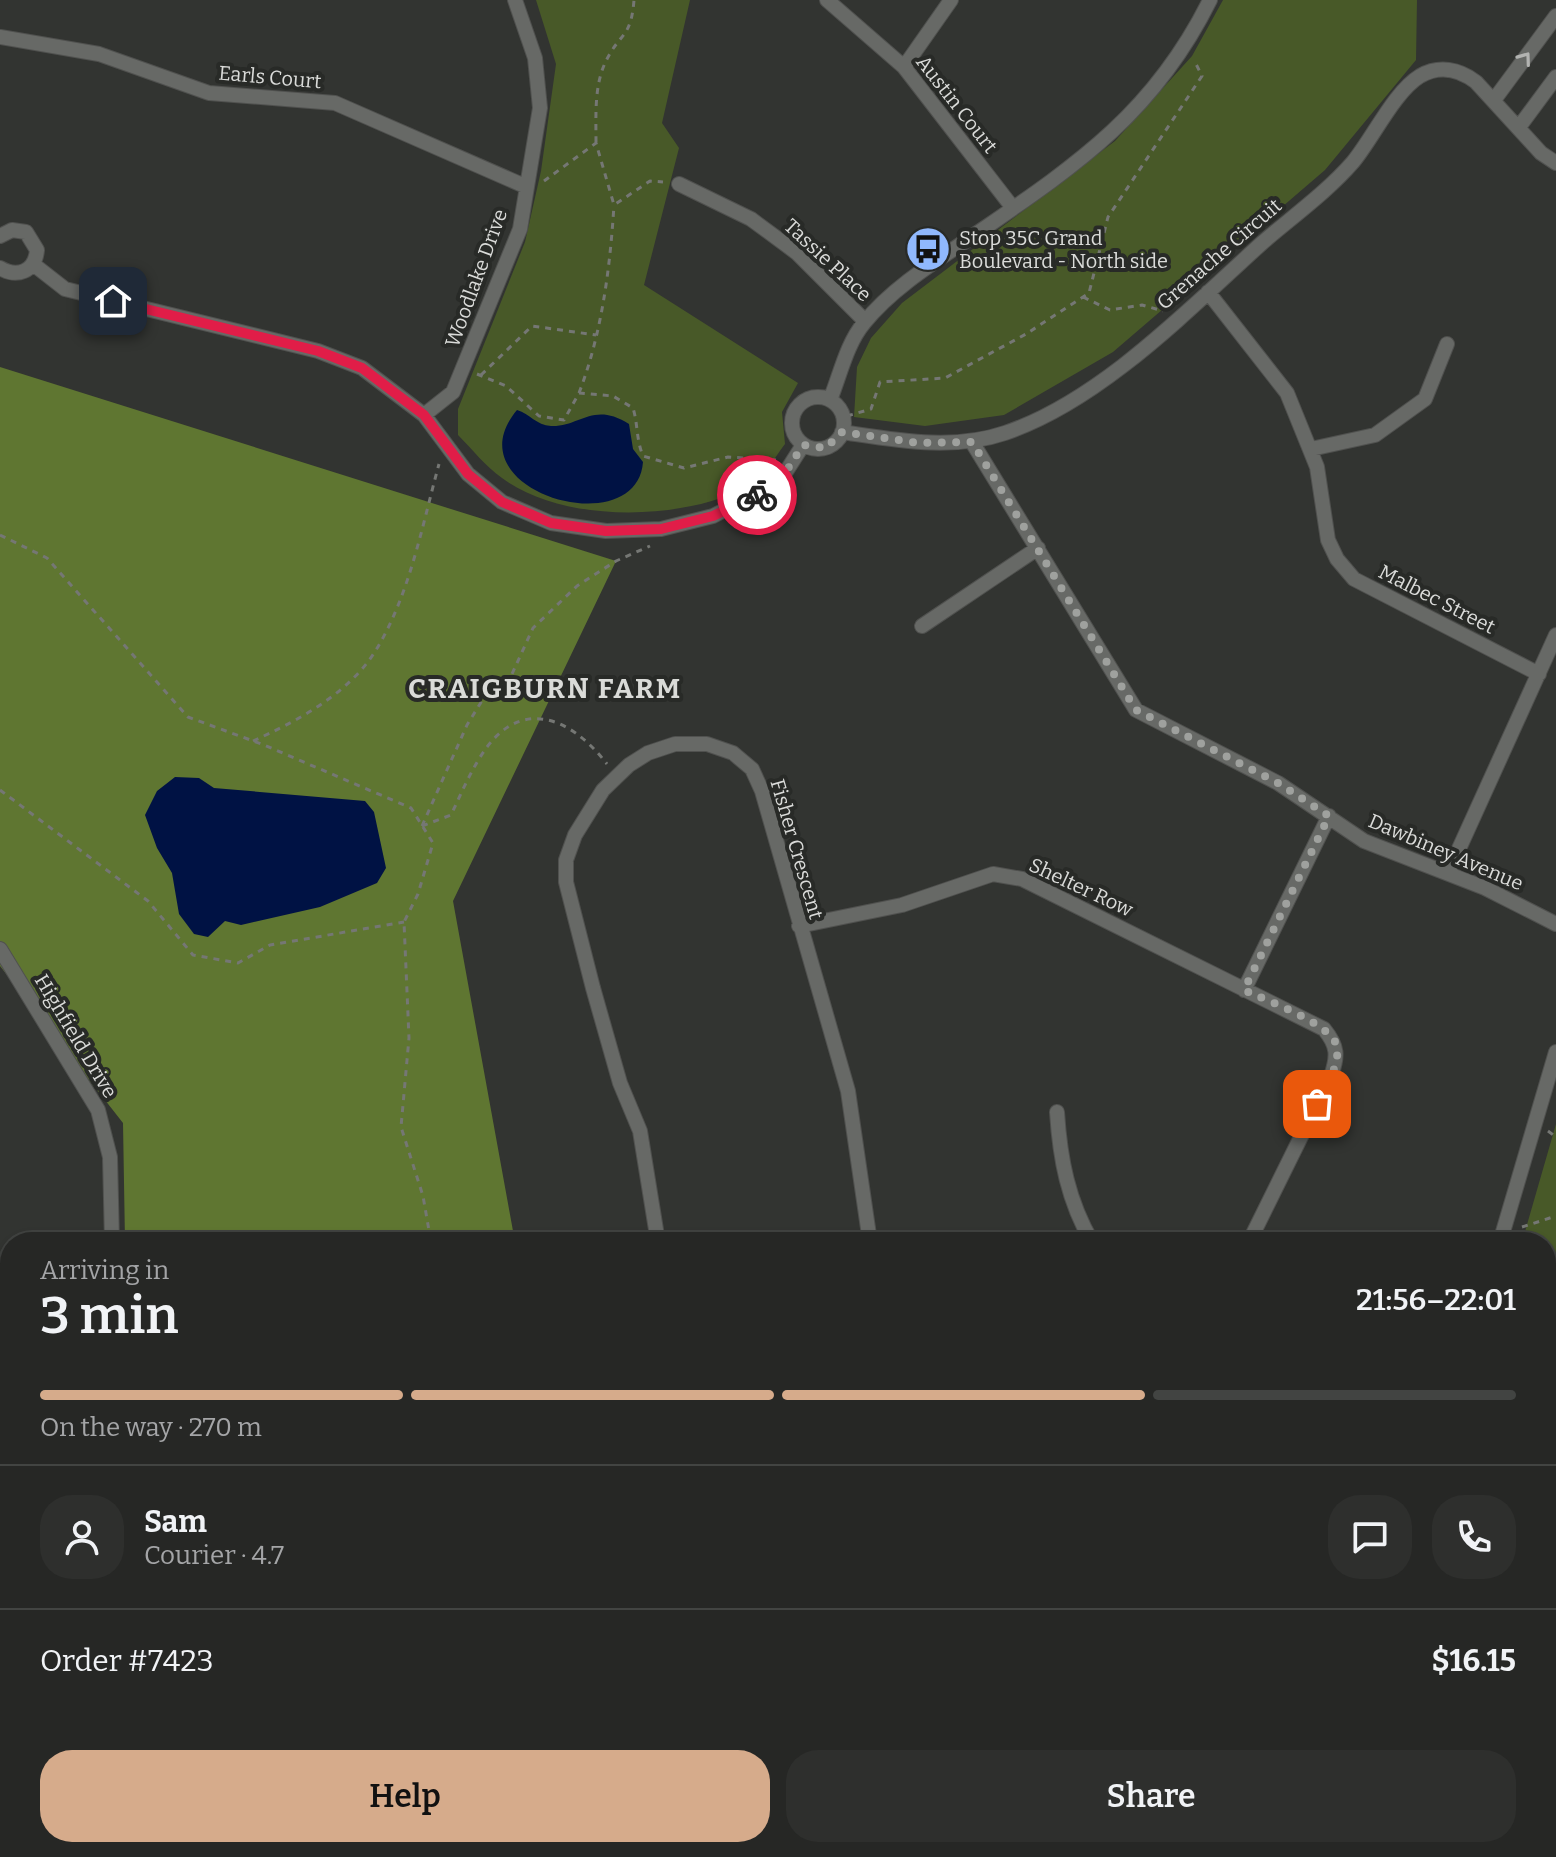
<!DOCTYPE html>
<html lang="en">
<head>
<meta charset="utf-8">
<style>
  :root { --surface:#262725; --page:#2e2f2d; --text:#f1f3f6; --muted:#a4a5a7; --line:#424442; --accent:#d6ab8b }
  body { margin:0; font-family:Bitter,serif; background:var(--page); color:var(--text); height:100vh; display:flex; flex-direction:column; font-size:30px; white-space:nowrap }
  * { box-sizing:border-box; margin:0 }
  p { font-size:26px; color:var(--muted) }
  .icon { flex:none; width:44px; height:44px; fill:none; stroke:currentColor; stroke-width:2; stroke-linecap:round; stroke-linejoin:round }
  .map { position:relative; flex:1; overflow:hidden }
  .panel { position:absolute; left:0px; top:1232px; width:1556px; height:626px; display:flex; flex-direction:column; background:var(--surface); border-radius:32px 32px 0 0; box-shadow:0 2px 6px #0004,0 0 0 2px var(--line) }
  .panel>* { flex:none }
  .pin { position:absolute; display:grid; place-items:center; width:68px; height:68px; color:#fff; margin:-34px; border-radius:16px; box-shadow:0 4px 12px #0006 }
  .courier { position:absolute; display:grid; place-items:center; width:80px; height:80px; margin:-40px; border:6px solid #e11d48; border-radius:50%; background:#fff; color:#222; box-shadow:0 2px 10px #0007 }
  .overview em { font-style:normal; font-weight:600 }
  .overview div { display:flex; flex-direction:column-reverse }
  .overview { display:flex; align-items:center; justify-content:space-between; height:136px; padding:0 40px }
  h1 { font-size:52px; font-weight:600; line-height:60px }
  .bar { display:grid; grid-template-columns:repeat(4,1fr); gap:12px 8px; align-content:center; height:96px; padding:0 40px }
  .bar i { height:10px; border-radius:6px; background:var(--line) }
  .bar .on { background:var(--accent) }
  .bar p { grid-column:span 4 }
  .line { display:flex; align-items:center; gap:20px; padding:0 40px; border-top:2px solid var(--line) }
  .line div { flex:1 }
  .round { display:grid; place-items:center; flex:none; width:84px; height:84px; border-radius:32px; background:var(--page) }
  .action { display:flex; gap:16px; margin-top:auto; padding:16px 40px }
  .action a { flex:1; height:92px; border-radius:32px; background:var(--accent); color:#111; font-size:32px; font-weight:600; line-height:92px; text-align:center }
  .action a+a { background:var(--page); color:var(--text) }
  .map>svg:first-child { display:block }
</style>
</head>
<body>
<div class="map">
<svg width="1556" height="1857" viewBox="0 0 1556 1857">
  <rect width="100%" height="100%" fill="#323431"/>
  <path fill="#485928" d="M 536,0 L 690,0 L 662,123 L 679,148 L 644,285 L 798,383 L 782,412 L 785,444 C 775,456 764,480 750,486 C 683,521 565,524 502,478 C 486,467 472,449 458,435 L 458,409 L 525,242 L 541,171 L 556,64 Z
    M 1223,0 L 1417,0 L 1416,60 L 1325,170 L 1113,352 L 1004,415 L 925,426 L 854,417 L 857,367 L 871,338 L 902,303 L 1115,141 L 1192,56 Z
    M 1556,1124 L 1556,1281 L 1546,1276 L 1546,1242 L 1522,1242 Z
    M 1556,1779 L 1556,1857 L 1525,1857 L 1527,1848 L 1546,1848 L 1546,1796 Z"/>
  <path fill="#5f7631" d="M 0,367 L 616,561 L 453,901 L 515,1242 L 125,1242 L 123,1123 L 0,966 Z
    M 114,1848 L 625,1848 L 626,1857 L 113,1857 Z"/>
  <path fill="#001244" d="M 517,410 C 530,414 536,425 551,426 C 580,427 593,401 629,424 L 633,449 L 643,462 C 637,545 449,491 517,410 Z
    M 175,777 L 199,778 L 214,788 L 365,801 L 374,812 L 386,868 L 377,883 L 320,907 L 241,925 L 225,921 L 208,937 L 194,934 L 179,914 L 172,873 L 157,848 L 145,815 L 157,791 Z"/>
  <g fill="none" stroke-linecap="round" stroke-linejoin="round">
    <g stroke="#50514f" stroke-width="16">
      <path id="street" d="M 827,0 L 904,67 L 1013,208
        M 0,37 L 99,54 L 209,93 L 335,103 L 527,187
        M 904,67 L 951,0
        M 1494,100 L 1556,16
        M 1519,127 L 1556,77
        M 679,184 L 751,219 L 797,253 L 865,321
        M 0,236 L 12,230 L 26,232 L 37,250 C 35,272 17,278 0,268
        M 33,264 L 65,289 L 318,351 L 362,368 L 424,415 L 468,474 L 502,502 L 551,523 L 606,531 L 661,529 L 713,516 L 780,481 L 803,445
        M 1208,292 L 1287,393 L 1317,467 L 1328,540 L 1337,559 L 1354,579 L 1539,674
        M792 423a26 26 0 1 1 52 0a26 26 0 1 1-52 0Z
        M 830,400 C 840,375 847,343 864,323 C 892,288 936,261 973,236 C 1075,166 1153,115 1210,0
        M 424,415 L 453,392 L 520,229 L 540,108 L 535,58 L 515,0
        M 842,432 C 896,440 952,451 1005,433 C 1100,401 1188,310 1262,243 C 1292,217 1327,192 1353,162 C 1373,138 1394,92 1420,76 C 1439,65 1459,69 1476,82 L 1541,153 L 1556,163
        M 972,442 L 1136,710 L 1278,783 L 1364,841 L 1485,888 L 1556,924
        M 1311,449 L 1375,435 L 1425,399 L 1447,344
        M 922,626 L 1038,548
        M 1448,873 L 1556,635
        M 799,926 L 902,905 L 993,874 L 1022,879 L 1324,1029 C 1338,1046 1338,1056 1331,1076 L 1249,1242
        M 0,949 L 98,1110 L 110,1157 L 112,1242
        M 1244,990 L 1329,816
        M 1057,1112 C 1060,1159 1068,1201 1092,1242
        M 658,1242 L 640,1131 L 620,1083 L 593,988 L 566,882 L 566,860 L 575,835 L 603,790 L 629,765 L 648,753 L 675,744 L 707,744 L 733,753 L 752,769 L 762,791 L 848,1091 L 870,1242
        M 1500,1242 L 1556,1052
        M 0,1635 L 10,1623
        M 1546,1753 L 1556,1725
        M 626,1848 L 627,1857
        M 846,1848 L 853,1857
        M 1165,1848 L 1193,1857
        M 764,1857 L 773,1848
        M 1299,1857 L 1299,1848
        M 1504,1857 L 1504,1848"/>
    </g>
    <path stroke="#757774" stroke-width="3" stroke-dasharray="6 6" stroke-linecap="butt" d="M 596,142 C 596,116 594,85 606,61 C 620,32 631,39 634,0
      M 544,181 L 596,143 L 614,205 L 650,181 L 663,182
      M 1083,297 L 1110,310 L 1142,305 L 1163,311
      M 477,374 L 506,386 L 539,416 L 564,420 L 579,393 L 613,396 L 633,408 C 638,424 636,439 643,456 L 684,468 L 728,457 L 776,460
      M 481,375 L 532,326 L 596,335
      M 579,393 C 602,333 610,268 614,205
      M 847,416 L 871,409 L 880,382 L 945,378 L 1026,334 L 1089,293 L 1108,217 L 1202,76 L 1194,60
      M 0,535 L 47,558 L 188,717 L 264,745 L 411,808 L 433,843 L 418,894 L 404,922 L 409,1038 L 401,1127 L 423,1196 L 431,1242
      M 253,741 C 297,721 349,694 376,650 C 410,594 422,526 439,464
      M 0,790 L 148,901 L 193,955 L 238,963 L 270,945 L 404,922
      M 422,826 L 467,725 L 488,691 L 512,674 L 533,628 L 577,586 L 616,561 L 650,546
      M 422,826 L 451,815 C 460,796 468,777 479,759 C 517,695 569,715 607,764
      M 1548,1131 L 1556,1137
      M 1522,1227 L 1556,1216
      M 0,1558 L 0,1568
      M 0,1570 L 10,1571
      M 522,1848 L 527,1857
      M 100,1857 L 102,1848
      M 274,1857 L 277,1848"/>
    <use href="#street" stroke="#676966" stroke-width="14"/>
  </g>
  <defs><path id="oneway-chevron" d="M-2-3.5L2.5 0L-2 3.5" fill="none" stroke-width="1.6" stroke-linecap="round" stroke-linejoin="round" transform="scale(2)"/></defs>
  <use stroke="#b2b3b1" href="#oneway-chevron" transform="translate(1525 58) rotate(-54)"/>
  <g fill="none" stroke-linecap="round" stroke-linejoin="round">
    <path stroke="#9fa19e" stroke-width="8" stroke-dasharray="0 14.4" d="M 757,495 L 780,481 L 803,445 L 826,448 L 842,432 L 919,443 L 972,442 L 1136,710 L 1278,783 L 1329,816 L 1244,990 C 1264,999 1330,1024 1336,1044 C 1342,1063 1325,1087 1317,1104"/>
    <path stroke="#e11d48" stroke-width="10" d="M 113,301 L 318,351 L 362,368 L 424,415 L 468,474 L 502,502 L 551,523 L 606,531 L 661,529 L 713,516 L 757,495"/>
  </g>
  <defs>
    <g id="bus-disc" transform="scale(2.3)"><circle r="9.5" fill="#90b8fd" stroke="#282a27"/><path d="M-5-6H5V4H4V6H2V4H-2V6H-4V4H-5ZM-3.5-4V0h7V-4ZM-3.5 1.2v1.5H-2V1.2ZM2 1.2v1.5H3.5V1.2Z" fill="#111"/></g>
  </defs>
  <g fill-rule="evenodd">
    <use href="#bus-disc" x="928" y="249"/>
  </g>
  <g text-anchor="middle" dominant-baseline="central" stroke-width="8" stroke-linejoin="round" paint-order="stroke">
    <g font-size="20" fill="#dadbd9" stroke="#282a27">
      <text transform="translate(270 77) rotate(5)">Earls Court</text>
      <text transform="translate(957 104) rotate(52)">Austin Court</text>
      <text transform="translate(1219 254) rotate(-41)">Grenache Circuit</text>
      <text transform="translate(828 260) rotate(43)">Tassie Place</text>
      <text transform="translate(476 278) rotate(-70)">Woodlake Drive</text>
      <text transform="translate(1437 599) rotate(27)">Malbec Street</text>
      <text transform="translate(797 849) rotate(74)">Fisher Crescent</text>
      <text transform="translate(1446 852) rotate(23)">Dawbiney Avenue</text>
      <text transform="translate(1081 887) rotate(25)">Shelter Row</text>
      <text transform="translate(76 1036) rotate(59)">Highfield Drive</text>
    </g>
    <g font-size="20" fill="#dadbd9" stroke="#282a27" text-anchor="start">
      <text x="959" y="238">Stop 35C Grand<tspan x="959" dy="23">Boulevard - North side</tspan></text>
    </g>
    <g font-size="28" font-weight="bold" letter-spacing="2" fill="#dadbd8" stroke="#282a27">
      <text x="545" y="688">CRAIGBURN FARM</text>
    </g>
  </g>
</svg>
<div class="pin" style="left:1317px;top:1104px;background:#ea580c"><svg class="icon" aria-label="bag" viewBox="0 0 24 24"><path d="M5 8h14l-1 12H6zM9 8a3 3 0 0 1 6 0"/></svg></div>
<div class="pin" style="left:113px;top:301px;background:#1f2937"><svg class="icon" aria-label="home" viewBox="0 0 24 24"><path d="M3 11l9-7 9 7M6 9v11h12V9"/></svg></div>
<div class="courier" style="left:757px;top:495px"><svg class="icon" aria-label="bike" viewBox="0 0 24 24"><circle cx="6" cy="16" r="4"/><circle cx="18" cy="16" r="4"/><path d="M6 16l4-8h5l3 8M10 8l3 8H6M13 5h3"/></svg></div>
<section class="panel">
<div class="overview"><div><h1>3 min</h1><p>Arriving in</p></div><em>21:56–22:01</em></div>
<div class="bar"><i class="on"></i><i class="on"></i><i class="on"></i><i></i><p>On the way · 270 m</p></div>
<div class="line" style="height:144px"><a class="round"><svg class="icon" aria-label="person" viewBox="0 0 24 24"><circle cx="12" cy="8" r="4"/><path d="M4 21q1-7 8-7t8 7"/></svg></a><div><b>Sam</b><p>Courier · 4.7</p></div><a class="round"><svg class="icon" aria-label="chat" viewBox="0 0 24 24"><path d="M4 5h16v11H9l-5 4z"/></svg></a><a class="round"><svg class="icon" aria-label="phone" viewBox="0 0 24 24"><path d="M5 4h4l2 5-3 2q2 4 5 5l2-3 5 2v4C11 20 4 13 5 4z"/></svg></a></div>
<div class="line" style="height:104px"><div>Order #7423</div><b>$16.15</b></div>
<div class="action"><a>Help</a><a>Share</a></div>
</section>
</div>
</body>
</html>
